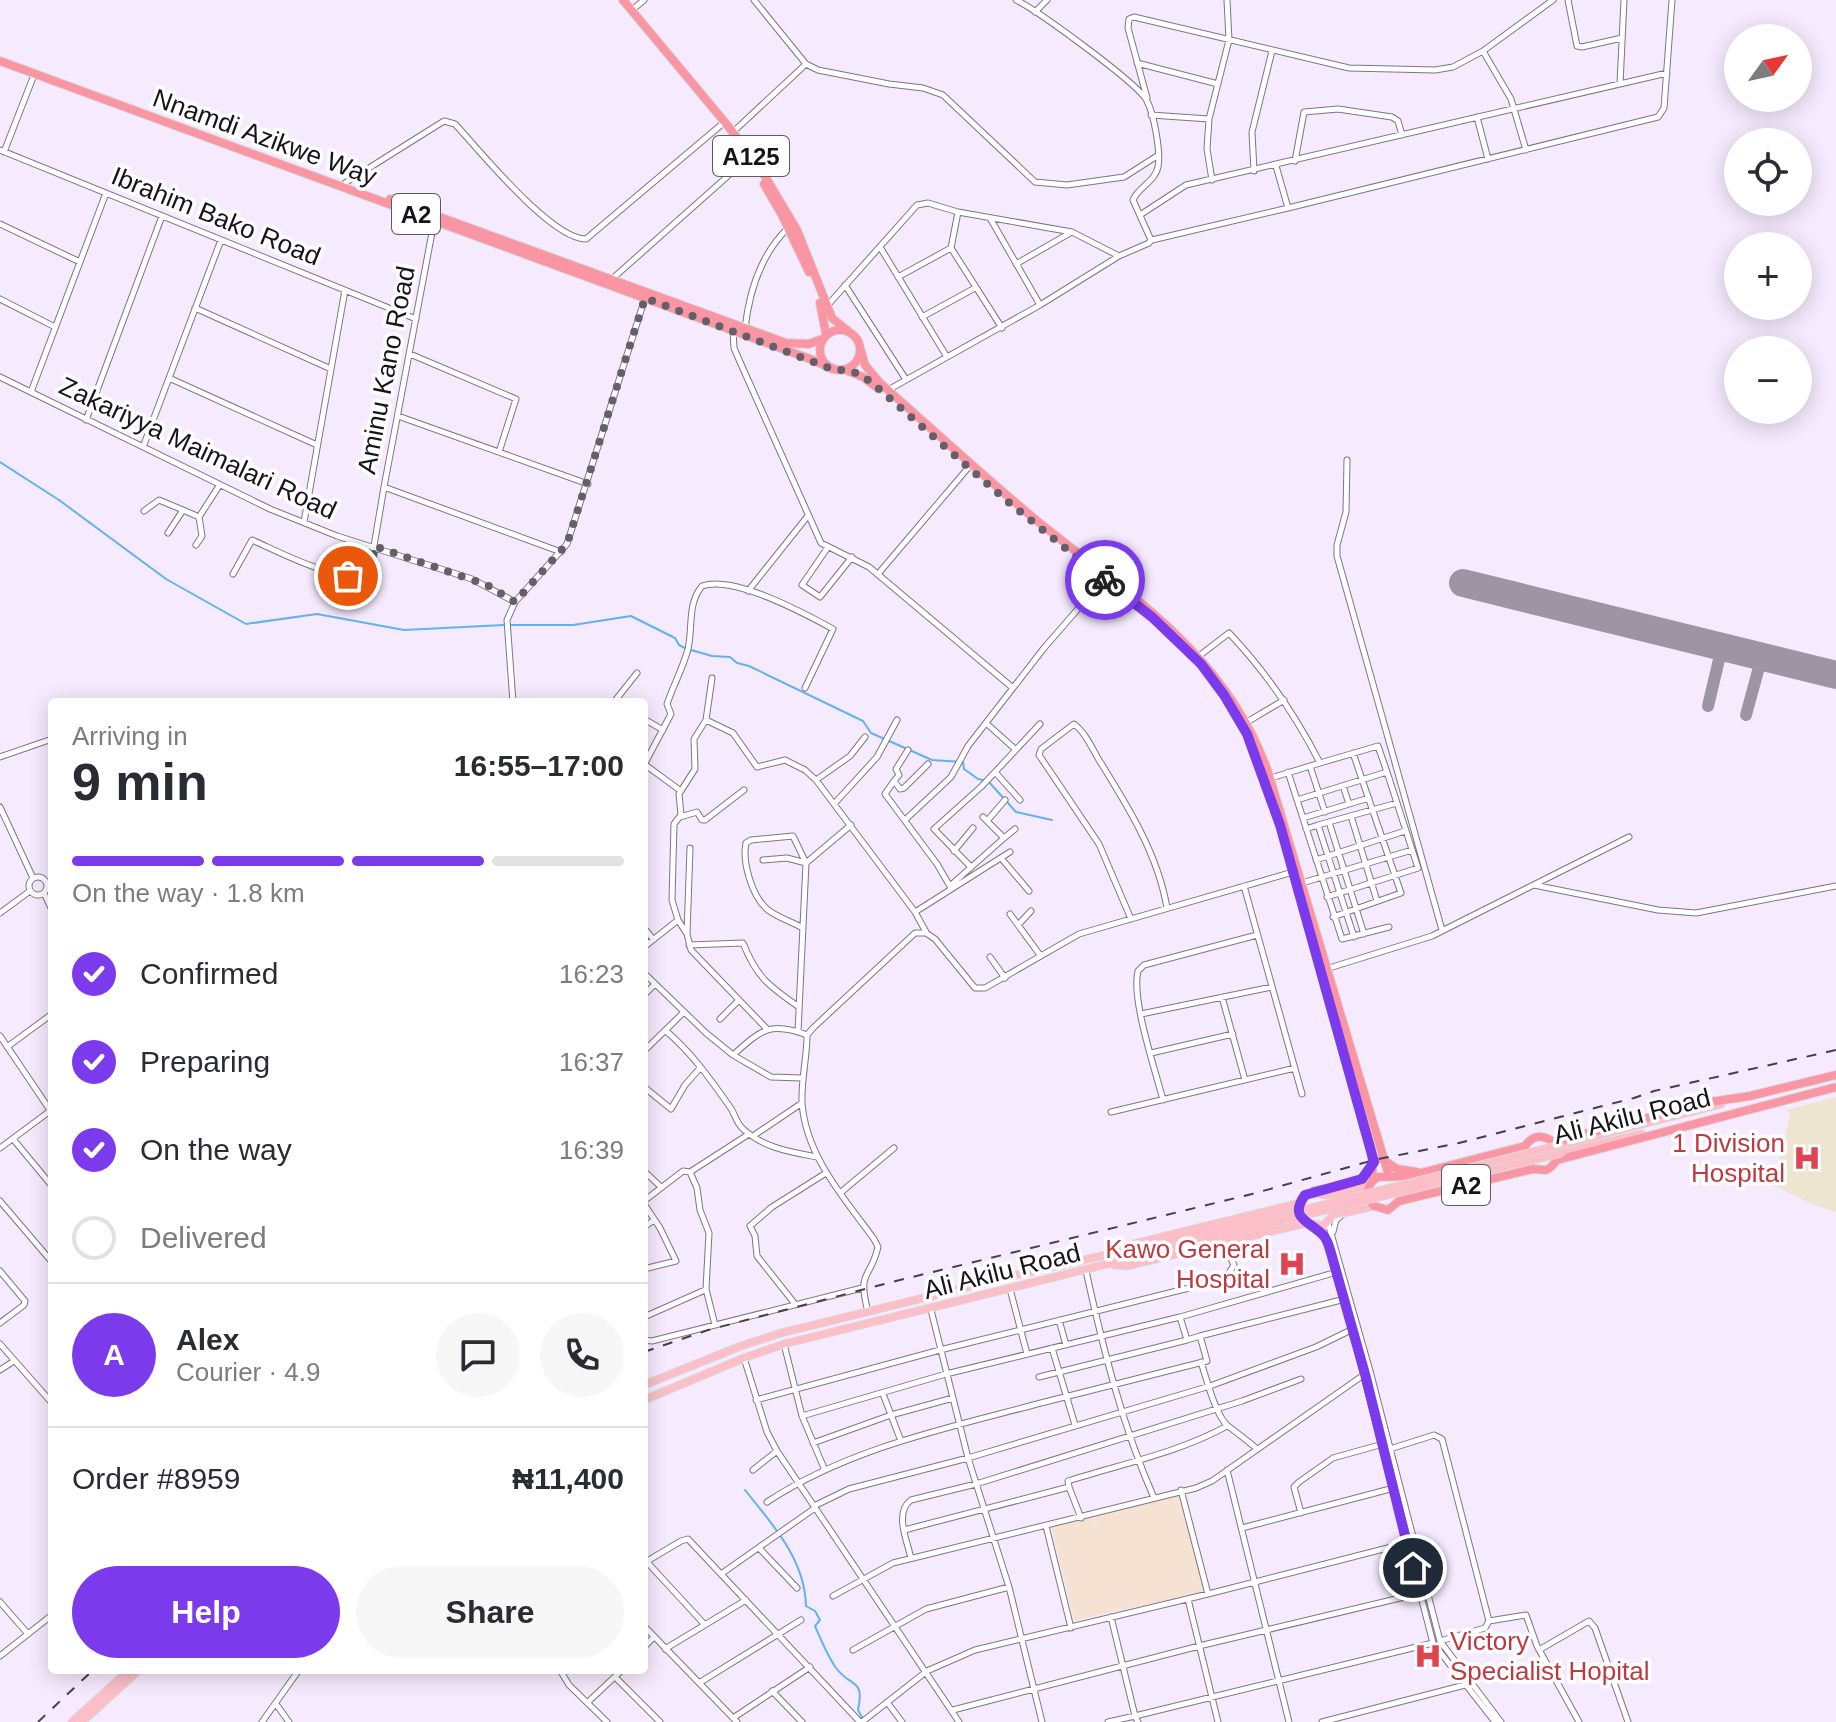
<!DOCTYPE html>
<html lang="en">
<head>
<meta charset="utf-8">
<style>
  :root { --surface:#fff; --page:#f7f7f7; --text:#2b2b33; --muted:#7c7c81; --line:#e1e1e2; --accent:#7c3aed }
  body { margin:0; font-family:Arial,sans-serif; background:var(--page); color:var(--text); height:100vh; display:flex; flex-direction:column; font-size:30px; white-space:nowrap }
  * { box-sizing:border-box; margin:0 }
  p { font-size:26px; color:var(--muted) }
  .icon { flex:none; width:44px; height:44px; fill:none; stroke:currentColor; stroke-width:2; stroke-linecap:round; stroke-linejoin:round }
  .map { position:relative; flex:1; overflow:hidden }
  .drawer { position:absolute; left:48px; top:698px; width:600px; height:976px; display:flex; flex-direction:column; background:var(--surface); border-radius:8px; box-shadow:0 4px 20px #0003 }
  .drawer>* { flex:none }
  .needle { width:52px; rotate:57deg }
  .buttons { position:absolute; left:1724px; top:24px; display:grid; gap:16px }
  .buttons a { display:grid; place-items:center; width:88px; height:88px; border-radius:50%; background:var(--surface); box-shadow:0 4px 20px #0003; font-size:40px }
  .pin { position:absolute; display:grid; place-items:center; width:68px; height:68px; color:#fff; margin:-34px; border:4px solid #fff; border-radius:50%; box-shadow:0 2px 8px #0007 }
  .courier { position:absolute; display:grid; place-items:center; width:80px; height:80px; margin:-40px; border:6px solid #7c3aed; border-radius:50%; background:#fff; color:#222; box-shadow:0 2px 10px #0007 }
  .headline em { font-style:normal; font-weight:600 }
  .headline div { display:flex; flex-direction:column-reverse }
  .headline { display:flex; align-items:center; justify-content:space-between; height:136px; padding:0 24px }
  h1 { font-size:52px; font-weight:600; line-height:60px }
  .bar { display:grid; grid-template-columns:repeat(4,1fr); gap:12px 8px; align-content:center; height:96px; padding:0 24px }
  .bar i { height:10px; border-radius:6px; background:var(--line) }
  .bar .current { background:var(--accent) }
  .bar p { grid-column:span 4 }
  .line { display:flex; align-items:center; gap:20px; padding:0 24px; border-top:2px solid var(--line) }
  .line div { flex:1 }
  .round { display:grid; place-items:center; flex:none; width:84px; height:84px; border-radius:42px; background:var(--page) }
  ol { padding:0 24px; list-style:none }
  li { display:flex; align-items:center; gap:24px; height:88px }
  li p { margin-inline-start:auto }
  li .icon { padding:8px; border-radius:50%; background:var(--accent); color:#fff; stroke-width:4 }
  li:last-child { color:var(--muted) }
  li i { width:44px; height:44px; border:4px solid var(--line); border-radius:50% }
  .cta { display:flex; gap:16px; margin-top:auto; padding:16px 24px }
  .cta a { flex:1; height:92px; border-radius:48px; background:var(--accent); color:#fff; font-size:32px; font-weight:600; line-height:92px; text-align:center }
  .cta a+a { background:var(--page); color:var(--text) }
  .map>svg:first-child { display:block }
</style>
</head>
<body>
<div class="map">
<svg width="1836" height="1722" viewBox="0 0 1836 1722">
  <rect width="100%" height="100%" fill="#f6ebfe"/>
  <path fill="#f5e2d2" d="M 1179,1494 L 1205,1591 L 1074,1621 L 1051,1526 L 1093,1515 L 1097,1527 L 1095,1516 Z"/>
  <path fill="#eee5d0" d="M 1836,1097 L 1836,1212 L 1814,1205 L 1773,1185 L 1787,1128 L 1790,1113 L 1786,1110 Z"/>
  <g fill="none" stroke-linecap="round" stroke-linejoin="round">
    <path stroke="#60b3ee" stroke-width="2" d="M 0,462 L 59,500 L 166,579 L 246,624 L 317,614 L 404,630 L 504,625
      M 510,625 L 573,625 L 631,616 L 675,638 L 679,645 L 685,648
      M 691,650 L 712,656 L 730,657 L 737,663 L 749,666 L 863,721 L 871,733 L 932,760 L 963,762 L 964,769 L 978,779 L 988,781 L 1016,812 L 1052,820
      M 745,1490 C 772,1524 805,1559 806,1606 L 815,1611 L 820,1620 L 815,1626 C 821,1640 827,1655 836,1668 C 851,1688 865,1678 858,1710 L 863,1719"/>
    <path stroke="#9e95a4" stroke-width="12" d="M 1708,706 L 1722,647
      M 1746,715 L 1762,656"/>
    <path stroke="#9e95a4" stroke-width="28" d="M 1463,583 L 1836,675"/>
    <g stroke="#807387" stroke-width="7">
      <path id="minor" d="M 754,0 L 806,64 L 818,70 L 889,84 L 923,88 L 943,95 L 1035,182 L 1067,185 L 1124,177 L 1157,156
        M 1568,0 L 1577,46 L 1582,47 L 1622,38
        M 632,10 L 644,0
        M 1035,12 L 1047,0
        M 1483,51 L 1511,99 L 1526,150
        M 1137,63 L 1218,84
        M 1620,84 L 1624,0
        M 1147,98 L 1128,28 L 1129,19 L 1134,17 L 1349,68 L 1435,70 L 1453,67 L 1483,51 L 1553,0
        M 1151,115 L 1209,119
        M 1477,117 L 1488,159
        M 733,132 L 806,64
        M 0,150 L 416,319
        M 4,152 L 34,75
        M 1295,161 L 1304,112 L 1338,109 L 1392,117 L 1398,121 L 1402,135
        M 1254,171 L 1252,132 L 1272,51
        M 1212,180 L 1207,149 L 1209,119 L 1229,40 L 1227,0
        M 345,183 L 444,121 L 455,124 C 481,152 551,239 586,239 L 721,125
        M 1288,208 L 1658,117 L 1664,108 L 1672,0
        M 958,212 L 951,248 L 1002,328
        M 1140,215 L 1186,185 L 1667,73
        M 990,218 L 1040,305
        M 0,224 L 80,262
        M 1152,240 L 1288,208 L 1276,166
        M 880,247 L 947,357
        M 1016,264 L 1070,233
        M 898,277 L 951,248
        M 612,279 L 747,159
        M 845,285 L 905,378
        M 0,299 L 55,327
        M 827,306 L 917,205 L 928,203 L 958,212 L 1072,232 L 1119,256
        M 195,308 L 331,369
        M 922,317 L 975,288
        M 745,329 C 749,293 761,254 788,228
        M 733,331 L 734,348 L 740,362 L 821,543 L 869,567 L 1013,688
        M 410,354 L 516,399 L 499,452
        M 0,377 L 270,509 L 337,536 L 472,579 L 515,602
        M 169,378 L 317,445
        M 888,390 L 1040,305 L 1119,256 L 1149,243 L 1151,240 L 1133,200 C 1138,187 1155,182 1158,167 C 1161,153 1154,114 1147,101 C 1139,84 1037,10 1016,0
        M 31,392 L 106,193
        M 398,416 L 588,484
        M 86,420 L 162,216
        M 143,447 L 221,240
        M 1347,460 L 1346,512 L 1337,545 L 1337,556 L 1442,930
        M 384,487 L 561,552
        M 183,510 L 199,517 L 219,486
        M 144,511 L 159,500 L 183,510 L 168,533
        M 304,522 L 345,290
        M 196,545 L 202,536 L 199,517
        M 828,547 L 802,585 L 820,597 L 852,557
        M 233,574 L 252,540 C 282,553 343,587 373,571 L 374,546 L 384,487 L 434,222
        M 878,574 L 968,468
        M 748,591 L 807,517
        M 1199,656 L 1229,633 C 1266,672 1295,714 1320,763 L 1271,778
        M 513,702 L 507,620 L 515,602 L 567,544 L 645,298
        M 614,702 L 637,673
        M 644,719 L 663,730
        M 706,720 L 733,733 L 757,767 L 785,760 L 805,770 L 816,780 L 915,912 L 926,932
        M 1247,722 L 1284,700
        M 986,723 L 1015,749
        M 0,757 L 52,739
        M 1320,763 L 1378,746 L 1387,772
        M 644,764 L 681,791
        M 928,764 L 904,788 L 900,789 L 894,781 L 885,794 L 937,864 L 951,888
        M 644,765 L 671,714 L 667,704 C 673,686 683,668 688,649 C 693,628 687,604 702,586 C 734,575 804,613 833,629 L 805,688
        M 1310,766 L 1325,812
        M 995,772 L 1020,800
        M 1288,772 L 1342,939 L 1389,927
        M 816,780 L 850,756 L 865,737
        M 894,781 L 899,775 L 896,769 L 908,750
        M 1343,786 L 1349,804
        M 1297,800 L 1387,772 L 1418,868 L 1327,897
        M 834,804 L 877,757 L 897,720
        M 0,807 L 33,878
        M 1351,816 L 1377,901
        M 680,817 L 697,812 L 702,820 L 705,820 L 744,790
        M 1303,818 L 1369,798
        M 905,820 L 951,777 L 968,746 L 1044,648 L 1104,579
        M 987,821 L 1005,800
        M 1329,822 L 1364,934
        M 1318,825 L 1397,803
        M 1306,829 L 1318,825 L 1354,937
        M 1004,838 L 1015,829
        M 690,848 L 687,934 L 691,950 L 767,1029
        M 954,851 L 973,828
        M 1001,858 L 1029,891
        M 763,860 L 787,858 L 806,863 L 851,825
        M 1316,860 L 1405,831
        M 970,866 L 934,829 L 982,786 L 1040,724
        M29 886a9 9 0 1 1 18 0a9 9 0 1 1-18 0Z
        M 1302,883 L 1412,850
        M 951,885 L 1004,838 L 983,817
        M 1534,885 L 1658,910 L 1696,913 L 1836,886
        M 1244,886 L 1302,1094
        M 44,893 L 52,910
        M 915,912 L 1010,852
        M 0,913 L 30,891
        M 1010,914 L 1040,955
        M 1333,917 L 1401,893 L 1353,753
        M 1131,919 L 1099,844 L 1039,755 L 1041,749 L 1074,724 C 1085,732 1092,748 1099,760 C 1127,805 1158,854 1167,908
        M 1018,925 L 1031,911
        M 644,928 L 653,939
        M 687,934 L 678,920 L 672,900 L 674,824 L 681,815 L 679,794 L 695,769 L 694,739 L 706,720 L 712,678
        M 689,945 L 743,943 C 757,978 769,986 799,1007
        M 644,947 L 678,920
        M 990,957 L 1005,978
        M 1326,969 L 1432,936 L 1629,837
        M 644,973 L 706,1033 L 733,1055 L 771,1077 L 802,1078
        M 644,995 L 655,984
        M 1222,997 L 1245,1080
        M 1141,1014 L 1272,987
        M 720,1019 L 739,1000
        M 666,1031 C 692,1053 711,1080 730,1107 C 735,1114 736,1122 742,1128 C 763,1148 790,1152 817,1157
        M 798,1032 L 806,863 L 793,836 L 751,840 L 746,843 C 742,862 752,897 768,910 C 777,917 792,922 803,928
        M 0,1036 L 52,1113
        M 7,1047 L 52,1014
        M 644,1051 L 684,1012
        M 1151,1053 L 1233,1034
        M 733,1055 C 761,1030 770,1021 807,1035
        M 644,1087 L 671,1109 L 685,1085 L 700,1068
        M 1163,1100 C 1155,1069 1131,999 1138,971 L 1144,965 L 1257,935
        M 1111,1112 L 1295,1068
        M 753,1136 L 802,1103
        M 13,1139 L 52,1186
        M 0,1148 L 50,1111
        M 644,1171 L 661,1187
        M 690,1172 L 697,1188 L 700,1210 L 709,1233 L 706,1289 L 715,1325
        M 840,1193 L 894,1148
        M 0,1201 L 52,1262
        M 644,1201 L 683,1171 L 690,1172 L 749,1134
        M 644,1204 L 660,1228 L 676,1261 L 644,1269
        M 1328,1223 L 1370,1371 L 1440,1641 L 1501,1722
        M 1312,1226 L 1326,1239 L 1337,1272 L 1433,1643 L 1495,1722
        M 644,1227 L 654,1220
        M 1333,1232 L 1336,1220 L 1343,1214
        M 0,1271 L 25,1301 L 24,1305 L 0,1323
        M 1086,1271 C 1103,1348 1122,1425 1154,1498
        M 1010,1289 L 1027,1354
        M 795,1304 L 757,1256 L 755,1236 L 750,1226 L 772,1207 L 826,1173
        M 931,1310 L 968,1458 L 1009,1587 L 1042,1722
        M 868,1312 C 857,1269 870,1281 878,1247 L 874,1239 C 844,1198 806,1156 802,1103 C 801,1080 807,1058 807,1035 L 813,1028 L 915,933 L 926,933 L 935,939 L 975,988 L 985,988 L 1079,934 L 1293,872
        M 644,1317 L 705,1290
        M 1059,1320 L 1066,1345
        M 1200,1336 L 1345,1299
        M 644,1340 L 652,1341 L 862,1288
        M 0,1344 L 52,1403
        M 784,1344 L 802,1416 L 824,1468
        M 1052,1348 L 1075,1425
        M 744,1358 L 767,1432 L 777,1451 L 959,1722
        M 1201,1362 C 1206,1377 1216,1417 1228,1426 C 1237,1433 1248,1441 1257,1449
        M 0,1370 L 14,1361
        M 1039,1377 L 1187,1340
        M 883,1394 L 901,1441
        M 756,1400 L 940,1350 L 1217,1281 L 1229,1273 L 1234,1265 L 1223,1243
        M 802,1416 L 946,1374 L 1180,1317 L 1337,1272
        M 813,1443 L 891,1415 L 953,1398
        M 1390,1449 L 1434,1435 L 1442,1439 L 1489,1621 L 1485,1628 L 1440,1641
        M 753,1470 L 777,1451
        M 1227,1470 L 1289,1722
        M 1069,1487 L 1068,1481 C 1121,1464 1178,1453 1227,1426
        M 1181,1490 L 1208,1594
        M 767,1502 C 849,1448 947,1428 1041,1403 C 1096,1389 1152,1375 1207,1361 L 1200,1336 L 1187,1340 L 1180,1317
        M 814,1506 L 849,1489 L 968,1458 L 1210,1386 L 1316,1347 L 1353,1329
        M 1301,1513 L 1294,1487 L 1299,1482 L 1333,1458 L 1383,1444
        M 1046,1526 L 1071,1628
        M 1242,1528 L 1394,1488
        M 904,1530 L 1069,1487 L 1081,1518
        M 759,1548 L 797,1588
        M 911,1558 C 907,1541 894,1512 911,1500 L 976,1484 L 1242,1401 L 1301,1379
        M 647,1562 L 705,1625
        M 644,1563 L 681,1541 L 688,1539 L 860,1722
        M 721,1574 L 815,1508
        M 833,1596 L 893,1563 L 1196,1488 L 1212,1481 L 1365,1374
        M 1188,1599 L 1218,1722
        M 0,1602 L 28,1634
        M 1489,1621 L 1526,1615 L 1537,1646 L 1579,1722
        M 644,1626 L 737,1722
        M 644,1647 L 654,1637
        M 665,1649 L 746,1600
        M 853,1650 L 926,1609 L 1009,1587
        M 1539,1650 L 1589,1621 L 1595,1628 L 1628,1722
        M 0,1656 L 52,1615
        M 560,1670 L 569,1685 L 607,1722
        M 615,1677 L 660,1722
        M 699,1683 L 801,1620
        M 772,1691 L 802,1722
        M 588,1702 L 622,1670
        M 887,1702 L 902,1722
        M 276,1704 L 289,1722
        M 953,1710 L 1199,1646 L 1421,1593
        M 733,1718 L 810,1667
        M 262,1722 L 299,1670
        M 862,1722 L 927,1671 L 975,1650 L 1208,1594 L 1407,1543
        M 1108,1722 L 1135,1716 L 1111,1617
        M 1138,1722 L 1135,1716 L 1433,1643
        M 1322,1722 L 1465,1685"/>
    </g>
    <g stroke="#dad9db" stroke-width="9">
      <path id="major" d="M 1560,1145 L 1721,1104
        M 1562,1153 L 1642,1134
        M 1334,1215 L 1374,1206
        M 1125,1246 L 1300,1203 C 1310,1189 1315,1194 1329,1195 C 1341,1195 1357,1188 1369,1186
        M 1114,1265 L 1126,1266 L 1306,1223 L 1323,1226 L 1334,1215 L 1333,1202
        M 644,1385 L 741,1346 L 781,1333 L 1025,1273 L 1291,1213
        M 644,1400 L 744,1358 L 784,1344 L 1293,1218
        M 72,1722 L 129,1670
        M 82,1722 L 139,1670"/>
    </g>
    <g stroke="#dad9db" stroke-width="10">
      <path id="highway" d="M 623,0 L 728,126 L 760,168 L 797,230 L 832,318 L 848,331
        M 0,61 L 813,360 L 832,369
        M 764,184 L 782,215 L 809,272
        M 390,199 L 786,343 L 809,344 L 822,339
        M 820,303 L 826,334
        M820 350a20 20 0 1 1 40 0a20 20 0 1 1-40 0Z
        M 860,348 L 865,365 L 880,383 C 932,429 983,476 1036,520 C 1129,595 1226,654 1268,772 L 1389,1176
        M 846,370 L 863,377 L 879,389
        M 1321,973 L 1371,1147 L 1373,1180
        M 1553,1142 L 1710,1102 L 1750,1096 L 1836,1075
        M 1525,1146 L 1524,1159 L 1533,1169 L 1546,1170 C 1558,1164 1561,1153 1553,1142 C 1542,1134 1533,1135 1525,1146 L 1409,1176 L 1378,1177 C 1366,1184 1365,1196 1374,1206 L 1388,1210 L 1399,1201 L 1533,1169
        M 1382,1159 L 1397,1169 L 1417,1172
        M 1557,1160 L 1836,1087
        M 1314,1191 C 1334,1187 1361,1187 1372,1167"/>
    </g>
    <use href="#minor" stroke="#fff" stroke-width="5"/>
    <use href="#major" stroke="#fcbfc8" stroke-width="7"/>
    <use href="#highway" stroke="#fa95a4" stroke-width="8"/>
    <path stroke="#463f4a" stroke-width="2" stroke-dasharray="10 10" stroke-linecap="butt" d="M 644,1352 L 708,1330 L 896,1281 L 1252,1194 L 1374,1160 L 1459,1143 L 1634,1098 L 1654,1091 L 1836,1050
      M 38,1722 L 93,1670"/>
    <g stroke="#dad9db" stroke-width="9" stroke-linecap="butt">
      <path id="major-bridge" d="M 1291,1213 L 1560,1145
        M 1293,1218 L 1562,1153"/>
    </g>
    <use href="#major-bridge" stroke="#fcbfc8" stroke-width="7"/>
  </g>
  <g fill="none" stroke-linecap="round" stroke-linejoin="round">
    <path stroke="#665f6a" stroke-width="8" stroke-dasharray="0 14.4" d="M 348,576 L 372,573 L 374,546 L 487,585 L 515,602 L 567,544 L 645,298 L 832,369 L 852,371 L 870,381 L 1007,501 L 1105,580"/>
    <path stroke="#7c3aed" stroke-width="10" d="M 1105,580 L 1152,617 L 1201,664 L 1224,695 L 1247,734 L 1280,825 L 1374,1162 L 1362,1179 L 1305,1195 C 1288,1219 1310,1221 1323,1235 C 1328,1240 1329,1247 1331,1253 L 1365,1374 L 1413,1568"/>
  </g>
  <defs>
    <g id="hospital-bare" transform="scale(2.16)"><path d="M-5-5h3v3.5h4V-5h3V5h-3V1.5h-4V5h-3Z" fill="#e0444e" stroke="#fff" stroke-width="2.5" paint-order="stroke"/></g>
  </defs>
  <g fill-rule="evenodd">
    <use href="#hospital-bare" x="1807" y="1158"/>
    <use href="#hospital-bare" x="1292" y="1264"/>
    <use href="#hospital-bare" x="1428" y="1656"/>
  </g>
  <g text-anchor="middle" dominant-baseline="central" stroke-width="7" stroke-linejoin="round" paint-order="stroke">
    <g fill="#fff" stroke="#5d5a5f" stroke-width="2">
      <rect x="713" y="136" width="76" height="40" rx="6"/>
      <rect x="392" y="194" width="48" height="40" rx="6"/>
      <rect x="1442" y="1165" width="48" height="40" rx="6"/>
    </g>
    <g font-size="24" font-weight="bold" fill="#18131b">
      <text x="751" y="156">A125</text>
      <text x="416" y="214">A2</text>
      <text x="1466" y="1185">A2</text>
    </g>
    <g font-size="26" fill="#18131b" stroke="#fff">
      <text transform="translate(265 137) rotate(20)">Nnamdi Azikwe Way</text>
      <text transform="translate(216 216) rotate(22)">Ibrahim Bako Road</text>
      <text transform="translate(386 370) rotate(-79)">Aminu Kano Road</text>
      <text transform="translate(198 448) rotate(25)">Zakariyya Maimalari Road</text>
      <text transform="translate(1632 1116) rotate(-14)">Ali Akilu Road</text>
      <text transform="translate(1002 1271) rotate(-14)">Ali Akilu Road</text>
    </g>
    <g font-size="26" fill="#be3a42" stroke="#fff" text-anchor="end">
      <text x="1785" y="1143">1 Division<tspan x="1785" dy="30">Hospital</tspan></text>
      <text x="1270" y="1249">Kawo General<tspan x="1270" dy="30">Hospital</tspan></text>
      <text x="1450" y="1641" text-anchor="start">Victory<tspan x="1450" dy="30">Specialist Hopital</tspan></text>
    </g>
  </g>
</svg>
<div class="buttons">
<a><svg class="needle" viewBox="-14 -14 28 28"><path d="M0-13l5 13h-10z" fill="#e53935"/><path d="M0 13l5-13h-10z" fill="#7c7c81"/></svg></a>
<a><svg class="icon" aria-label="locate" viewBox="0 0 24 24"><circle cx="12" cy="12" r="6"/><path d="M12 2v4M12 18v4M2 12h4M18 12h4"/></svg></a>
<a>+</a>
<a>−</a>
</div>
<div class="pin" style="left:348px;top:576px;background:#ea580c"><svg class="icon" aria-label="bag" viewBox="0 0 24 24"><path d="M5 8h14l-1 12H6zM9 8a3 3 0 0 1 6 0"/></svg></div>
<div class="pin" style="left:1413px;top:1568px;background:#1f2937"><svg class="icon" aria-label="home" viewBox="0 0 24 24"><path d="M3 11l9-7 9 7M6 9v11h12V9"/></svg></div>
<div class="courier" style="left:1105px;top:580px"><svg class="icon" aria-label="bike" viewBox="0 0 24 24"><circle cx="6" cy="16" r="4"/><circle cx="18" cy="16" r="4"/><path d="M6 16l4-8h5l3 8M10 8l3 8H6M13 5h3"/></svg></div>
<section class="drawer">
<div class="headline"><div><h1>9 min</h1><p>Arriving in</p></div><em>16:55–17:00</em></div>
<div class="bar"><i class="current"></i><i class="current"></i><i class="current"></i><i></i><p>On the way · 1.8 km</p></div>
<ol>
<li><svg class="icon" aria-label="check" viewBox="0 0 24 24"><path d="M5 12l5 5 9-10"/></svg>Confirmed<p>16:23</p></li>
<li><svg class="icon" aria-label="check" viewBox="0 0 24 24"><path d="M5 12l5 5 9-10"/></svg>Preparing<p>16:37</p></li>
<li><svg class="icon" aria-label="check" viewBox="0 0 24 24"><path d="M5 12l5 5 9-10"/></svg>On the way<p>16:39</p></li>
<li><i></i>Delivered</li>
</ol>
<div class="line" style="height:144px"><b class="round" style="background:var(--accent);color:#fff">A</b><div><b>Alex</b><p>Courier · 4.9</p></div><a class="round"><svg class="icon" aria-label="chat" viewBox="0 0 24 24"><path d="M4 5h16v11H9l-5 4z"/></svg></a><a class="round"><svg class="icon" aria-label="phone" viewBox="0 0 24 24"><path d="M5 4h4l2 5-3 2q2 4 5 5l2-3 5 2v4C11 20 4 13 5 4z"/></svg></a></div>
<div class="line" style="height:104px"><div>Order #8959</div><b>₦11,400</b></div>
<div class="cta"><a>Help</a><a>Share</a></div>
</section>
</div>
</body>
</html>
